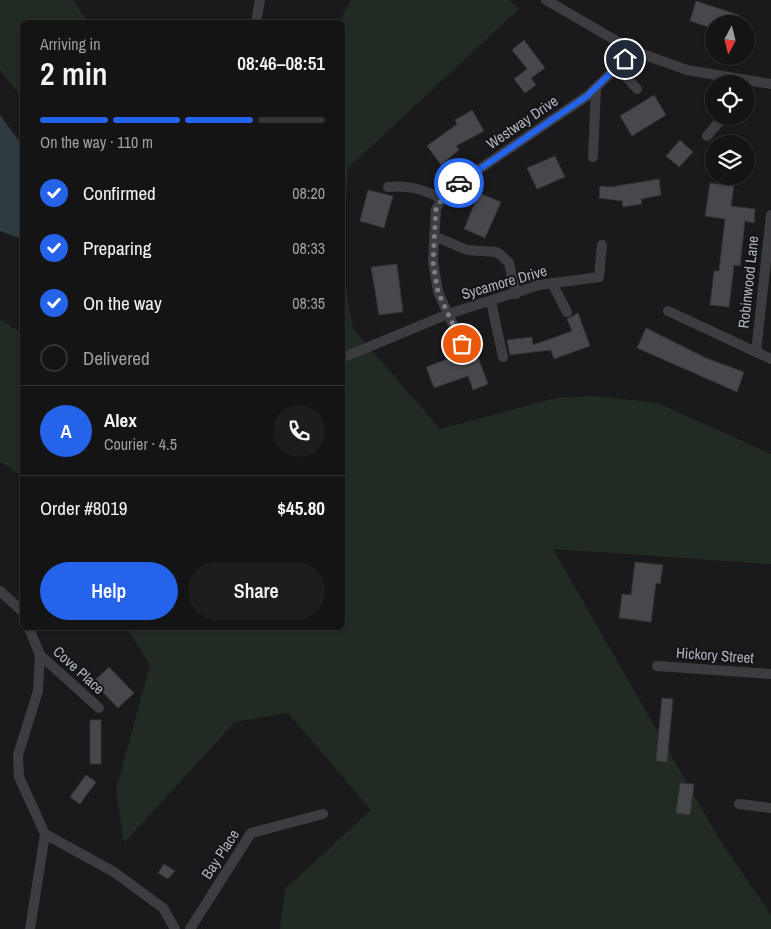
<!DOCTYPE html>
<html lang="en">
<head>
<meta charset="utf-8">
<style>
  :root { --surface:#141415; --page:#1d1d1e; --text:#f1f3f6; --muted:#9d9ea0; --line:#333334; --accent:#2563eb }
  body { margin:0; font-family:"Archivo Narrow",sans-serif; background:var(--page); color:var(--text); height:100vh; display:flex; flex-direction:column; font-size:19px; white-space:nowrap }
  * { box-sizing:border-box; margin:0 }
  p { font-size:16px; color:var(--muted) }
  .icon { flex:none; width:28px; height:28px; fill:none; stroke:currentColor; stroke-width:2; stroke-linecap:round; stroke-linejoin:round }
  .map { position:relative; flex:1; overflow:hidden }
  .panel { position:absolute; left:20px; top:20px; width:325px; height:610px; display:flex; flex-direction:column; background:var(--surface); border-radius:8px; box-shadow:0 1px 4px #0004,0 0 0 1px var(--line) }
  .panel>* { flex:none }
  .needle { width:32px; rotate:187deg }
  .buttons { position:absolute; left:705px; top:15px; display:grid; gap:10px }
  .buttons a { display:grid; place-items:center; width:50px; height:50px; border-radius:50%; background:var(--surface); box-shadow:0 1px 4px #0004,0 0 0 1px var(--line); font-size:25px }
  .pin { position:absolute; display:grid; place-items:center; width:42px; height:42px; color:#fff; margin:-21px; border:2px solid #fff; border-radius:50%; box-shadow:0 1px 5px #0007 }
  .courier { position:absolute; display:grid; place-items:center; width:50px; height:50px; margin:-25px; border:4px solid #2563eb; border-radius:50%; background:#fff; color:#222; box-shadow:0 1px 6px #0007 }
  .headline em { font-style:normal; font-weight:600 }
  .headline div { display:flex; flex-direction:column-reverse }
  .headline { display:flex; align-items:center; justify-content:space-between; height:85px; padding:0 20px }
  h1 { font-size:32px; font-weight:600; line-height:38px }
  .bar { display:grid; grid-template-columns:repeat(4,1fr); gap:8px 5px; align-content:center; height:60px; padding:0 20px }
  .bar i { height:6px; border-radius:4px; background:var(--line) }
  .bar .current { background:var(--accent) }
  .bar p { grid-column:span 4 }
  .line { display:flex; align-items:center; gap:12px; padding:0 20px; border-top:1px solid var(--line) }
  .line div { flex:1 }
  .round { display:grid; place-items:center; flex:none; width:52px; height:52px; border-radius:26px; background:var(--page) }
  ol { padding:0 20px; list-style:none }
  li { display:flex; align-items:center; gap:15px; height:55px }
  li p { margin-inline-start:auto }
  li .icon { padding:5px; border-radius:50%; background:var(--accent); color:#fff; stroke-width:4 }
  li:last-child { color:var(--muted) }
  li i { width:28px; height:28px; border:2px solid var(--line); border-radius:50% }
  .button { display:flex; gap:10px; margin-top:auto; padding:10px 20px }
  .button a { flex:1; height:58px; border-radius:30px; background:var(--accent); color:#fff; font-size:20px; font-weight:600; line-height:58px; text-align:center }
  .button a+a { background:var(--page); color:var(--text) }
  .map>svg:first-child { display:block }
</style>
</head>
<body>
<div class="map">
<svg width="771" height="929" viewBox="0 0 771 929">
  <rect width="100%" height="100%" fill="#1a1a1c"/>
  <path fill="#222b23" d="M 0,0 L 73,0 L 88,22 L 22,22 L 22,98 L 0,70 Z
    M 351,0 L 509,0 L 519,9 L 348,168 L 343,253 L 342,22 L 339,22 Z
    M 343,270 L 353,329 L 440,429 L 555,398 L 595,396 L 658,403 L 771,454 L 771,564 L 553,549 L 718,837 L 771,915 L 771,929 L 280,929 L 285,889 L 371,810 L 288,713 L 235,722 L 124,843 L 116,790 L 150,665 L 127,628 L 342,628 Z
    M 0,319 L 22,334 L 22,476 L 0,462 Z"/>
  <path fill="#303a41" d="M 0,115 L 22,145 L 22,239 L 0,231 Z"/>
  <path fill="#47484c" stroke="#343438" d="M 696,1 L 739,15 L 736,24 L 714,24 L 714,29 L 690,21 Z
    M 524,40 L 545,68 L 531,78 L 536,85 L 525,93 L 514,79 L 527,69 L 512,50 Z
    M 654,95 L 666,115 L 632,136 L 620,116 Z
    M 472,110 L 484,131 L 456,146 L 459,150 L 441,165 L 427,146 L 457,124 L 455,120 Z
    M 680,140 L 693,152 L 679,167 L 666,156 Z
    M 555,156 L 565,177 L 537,189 L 527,168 Z
    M 659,179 L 661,195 L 641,199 L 642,204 L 623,207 L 622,201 L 599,198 L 600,186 L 611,187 Z
    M 710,183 L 734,186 L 731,206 L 755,209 L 754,223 L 745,221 L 740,266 L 734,265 L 729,307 L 710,305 L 714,271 L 719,271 L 725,219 L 705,216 Z
    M 368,190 L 393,196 L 384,228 L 360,221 Z
    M 479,193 L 501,202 L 485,238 L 464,229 Z
    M 397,264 L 403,312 L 379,315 L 371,267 Z
    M 578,313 L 590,346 L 554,359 L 551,350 L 510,355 L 507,340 L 532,337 L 533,345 L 572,331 L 567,319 Z
    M 646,328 L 706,358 L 744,372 L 737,392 L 637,348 Z
    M 475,349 L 488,384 L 473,390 L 468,376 L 434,388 L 426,367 Z
    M 635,562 L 663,565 L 660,584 L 656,583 L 651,622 L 619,618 L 622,594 L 631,595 Z
    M 109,667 L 134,693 L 118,708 L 93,682 Z
    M 662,698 L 673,699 L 667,762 L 656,761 Z
    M 90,720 L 101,720 L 101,764 L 90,764 Z
    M 86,775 L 96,782 L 80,804 L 70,797 Z
    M 680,783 L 694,784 L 690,815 L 676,813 Z
    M 164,864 L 175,871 L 168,879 L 158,873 Z"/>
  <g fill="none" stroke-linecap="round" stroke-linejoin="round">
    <path stroke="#3b3d41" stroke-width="10" d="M 546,0 L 634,51 L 687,70 L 771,84
      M 256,22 L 260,0
      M 617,67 L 637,89
      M 707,136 L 724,116
      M 593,157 L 596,88
      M 388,187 C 409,185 423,189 442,199
      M 434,236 L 467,250 L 496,252 L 502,256 L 509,263 L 516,294
      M 552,283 L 567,312
      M 491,302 L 503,357
      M 668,311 L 771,359
      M 462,344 L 438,292 L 433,261 L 436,209 L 447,191 L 587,96 L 634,51
      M 756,352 L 771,215
      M 342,358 L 448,314 L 539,285 L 599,277 L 602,245
      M 0,591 L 22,611
      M 29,628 L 40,655 L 38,691 L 18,755 L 19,777 L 45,834 L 114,872 L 163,908 L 175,929
      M 40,655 L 99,708
      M 657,666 L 771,674
      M 739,804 L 771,808
      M 30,929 L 45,834
      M 190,929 L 251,833 L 323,814"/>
  </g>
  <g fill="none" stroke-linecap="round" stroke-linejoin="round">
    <path stroke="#7a7d84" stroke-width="5" stroke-dasharray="0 9" d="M 459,183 L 447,191 L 436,209 L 433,262 L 438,292 L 462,344"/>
    <path stroke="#2563eb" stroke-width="6" d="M 459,183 L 587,96 L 625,59"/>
  </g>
  <g text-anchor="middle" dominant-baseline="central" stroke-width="4" stroke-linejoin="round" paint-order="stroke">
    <g font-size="15" fill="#adb2bc" stroke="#151518">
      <text transform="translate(522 122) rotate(-34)">Westway Drive</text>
      <text transform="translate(504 282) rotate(-16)">Sycamore Drive</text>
      <text transform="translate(748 282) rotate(-84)">Robinwood Lane</text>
      <text transform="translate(715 655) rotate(4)">Hickory Street</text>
      <text transform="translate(79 670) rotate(42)">Cove Place</text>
      <text transform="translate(220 854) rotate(-57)">Bay Place</text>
    </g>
  </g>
</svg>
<div class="buttons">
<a><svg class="needle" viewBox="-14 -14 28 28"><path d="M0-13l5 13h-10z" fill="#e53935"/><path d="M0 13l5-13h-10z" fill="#9d9ea0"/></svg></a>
<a><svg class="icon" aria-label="locate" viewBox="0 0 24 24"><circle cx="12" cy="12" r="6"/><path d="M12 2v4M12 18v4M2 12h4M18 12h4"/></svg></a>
<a><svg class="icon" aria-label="layers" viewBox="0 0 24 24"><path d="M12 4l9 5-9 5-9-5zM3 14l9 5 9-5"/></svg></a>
</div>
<div class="pin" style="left:462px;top:344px;background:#ea580c"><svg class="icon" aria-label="bag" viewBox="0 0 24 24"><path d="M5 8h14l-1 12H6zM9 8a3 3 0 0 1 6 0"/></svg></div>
<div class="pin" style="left:625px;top:59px;background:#1f2937"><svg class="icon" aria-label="home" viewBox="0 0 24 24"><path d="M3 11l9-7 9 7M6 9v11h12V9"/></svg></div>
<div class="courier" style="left:459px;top:183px"><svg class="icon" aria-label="car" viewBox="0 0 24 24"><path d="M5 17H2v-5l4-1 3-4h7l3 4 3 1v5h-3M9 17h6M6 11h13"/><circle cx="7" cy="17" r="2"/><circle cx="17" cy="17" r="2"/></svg></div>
<section class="panel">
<div class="headline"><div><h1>2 min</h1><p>Arriving in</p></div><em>08:46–08:51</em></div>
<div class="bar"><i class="current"></i><i class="current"></i><i class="current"></i><i></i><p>On the way · 110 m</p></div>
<ol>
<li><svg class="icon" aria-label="check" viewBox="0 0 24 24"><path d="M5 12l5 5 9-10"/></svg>Confirmed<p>08:20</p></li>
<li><svg class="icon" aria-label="check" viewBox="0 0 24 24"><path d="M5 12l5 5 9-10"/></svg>Preparing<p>08:33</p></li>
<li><svg class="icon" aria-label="check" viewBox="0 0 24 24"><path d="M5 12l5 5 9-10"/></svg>On the way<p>08:35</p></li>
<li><i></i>Delivered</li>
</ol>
<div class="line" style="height:90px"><b class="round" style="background:var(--accent);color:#fff">A</b><div><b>Alex</b><p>Courier · 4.5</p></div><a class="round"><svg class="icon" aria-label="phone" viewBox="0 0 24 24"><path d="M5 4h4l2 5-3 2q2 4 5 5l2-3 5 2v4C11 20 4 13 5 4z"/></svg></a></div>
<div class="line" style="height:65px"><div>Order #8019</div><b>$45.80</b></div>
<div class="button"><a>Help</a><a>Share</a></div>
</section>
</div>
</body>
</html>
